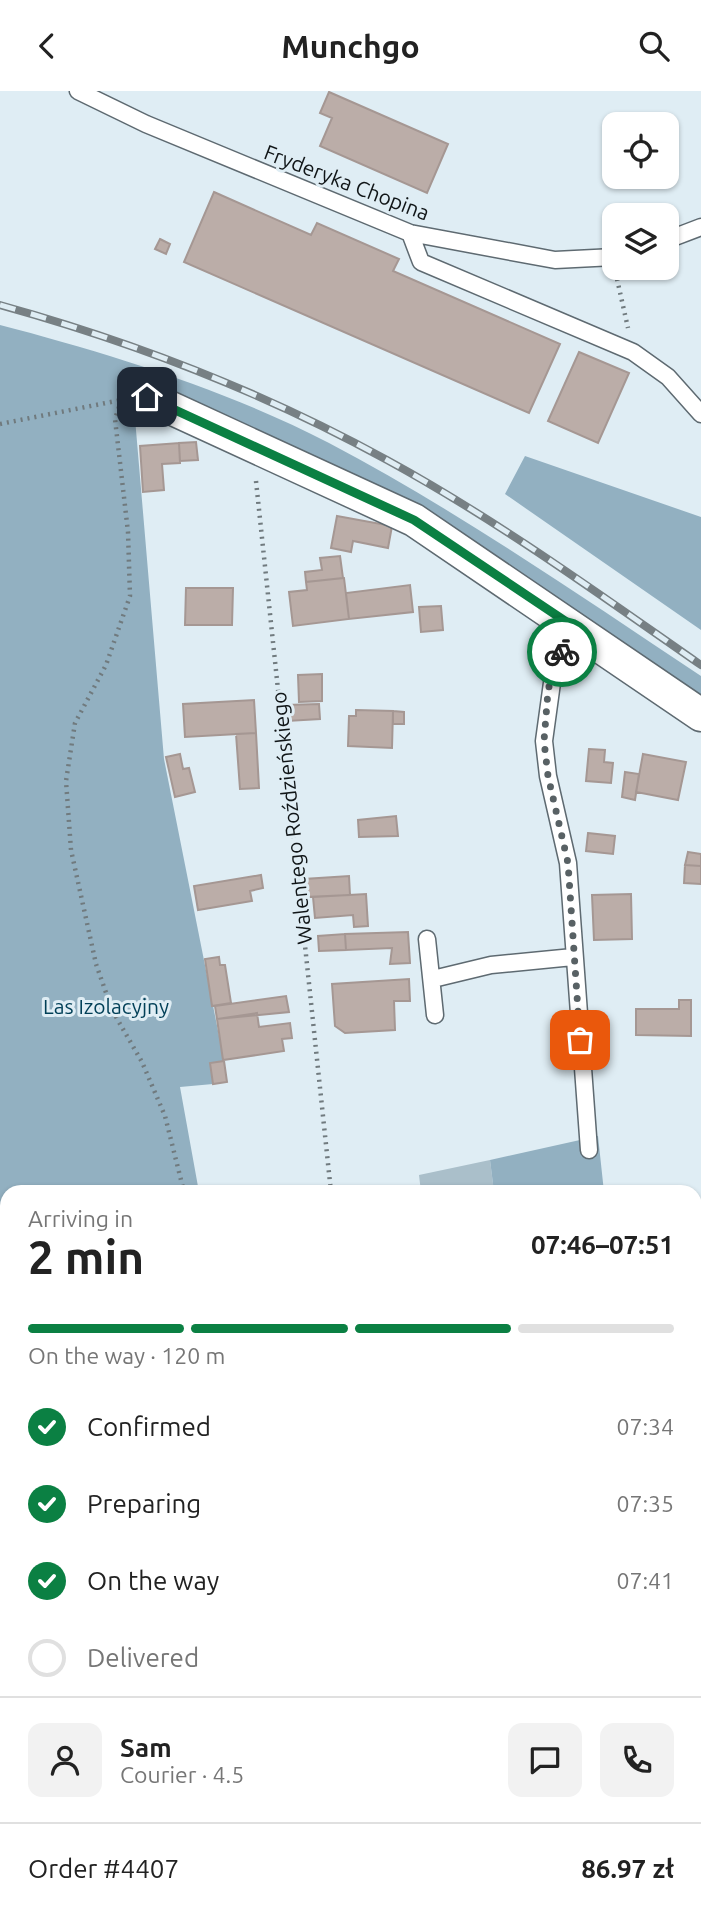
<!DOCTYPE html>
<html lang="en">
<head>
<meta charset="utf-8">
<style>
  :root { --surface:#fff; --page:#f2f2f2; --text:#222; --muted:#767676; --line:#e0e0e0; --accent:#0b8043 }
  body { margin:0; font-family:Ubuntu,sans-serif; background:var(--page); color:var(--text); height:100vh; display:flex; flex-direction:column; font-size:26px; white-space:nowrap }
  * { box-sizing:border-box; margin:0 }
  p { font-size:23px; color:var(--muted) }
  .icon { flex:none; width:38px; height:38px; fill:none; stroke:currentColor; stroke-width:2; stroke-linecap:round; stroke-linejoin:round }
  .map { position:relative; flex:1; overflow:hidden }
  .panel { position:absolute; left:0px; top:1094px; width:702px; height:744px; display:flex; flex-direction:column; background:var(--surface); border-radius:21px 21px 0 0; box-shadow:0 2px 5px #0004 }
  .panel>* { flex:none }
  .buttons { position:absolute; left:602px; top:21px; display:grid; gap:14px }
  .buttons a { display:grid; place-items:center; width:77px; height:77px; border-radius:14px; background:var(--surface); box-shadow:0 2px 5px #0004; font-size:35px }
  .pin { position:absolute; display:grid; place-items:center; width:60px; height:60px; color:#fff; margin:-30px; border-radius:14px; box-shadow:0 4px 10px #0006 }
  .courier { position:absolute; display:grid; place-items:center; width:70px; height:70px; margin:-35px; border:5px solid #0b8043; border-radius:50%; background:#fff; color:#222; box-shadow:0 2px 9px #0007 }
  .headline em { font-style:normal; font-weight:600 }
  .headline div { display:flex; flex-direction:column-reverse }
  .headline { display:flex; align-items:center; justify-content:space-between; height:119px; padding:0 28px }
  h1 { font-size:46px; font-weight:600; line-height:52px }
  .bar { display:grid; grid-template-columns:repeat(4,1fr); gap:10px 7px; align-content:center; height:84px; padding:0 28px }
  .bar i { height:9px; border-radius:5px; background:var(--line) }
  .bar .on { background:var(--accent) }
  .bar p { grid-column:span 4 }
  .line { display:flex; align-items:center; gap:18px; padding:0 28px; border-top:2px solid var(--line) }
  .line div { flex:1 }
  .round { display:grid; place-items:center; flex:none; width:74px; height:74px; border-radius:14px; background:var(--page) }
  ol { padding:0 28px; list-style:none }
  li { display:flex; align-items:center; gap:21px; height:77px }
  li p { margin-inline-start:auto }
  li .icon { padding:7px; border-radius:50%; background:var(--accent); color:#fff; stroke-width:4 }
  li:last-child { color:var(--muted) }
  li i { width:38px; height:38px; border:4px solid var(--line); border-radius:50% }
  header { display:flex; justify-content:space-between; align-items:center; height:91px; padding:0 28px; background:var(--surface); font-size:32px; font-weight:600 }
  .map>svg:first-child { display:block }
</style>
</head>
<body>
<header><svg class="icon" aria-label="back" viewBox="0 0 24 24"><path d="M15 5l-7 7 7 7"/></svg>Munchgo<svg class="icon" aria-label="search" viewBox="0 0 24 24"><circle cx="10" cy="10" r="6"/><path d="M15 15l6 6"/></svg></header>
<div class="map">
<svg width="701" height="1837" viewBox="0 0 701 1837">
  <rect width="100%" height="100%" fill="#dfedf4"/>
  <path fill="#aabfca" d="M 490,1069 L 494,1101 L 421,1101 L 419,1084 Z
    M 695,1334 L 701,1334 L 701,1521 L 695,1521 Z"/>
  <path fill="#92b0c1" d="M 0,234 C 105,261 232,301 329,352 C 458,420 579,504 701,585 L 701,609 L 217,325 L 132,292 L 164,668 L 224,970 L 210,973 L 213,993 L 180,996 L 199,1101 L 7,1101 L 7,1830 L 270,1830 L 270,1837 L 0,1837 Z
    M 525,365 L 701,426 L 701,539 L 505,403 Z
    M 598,1045 L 604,1101 L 494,1101 L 490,1069 Z"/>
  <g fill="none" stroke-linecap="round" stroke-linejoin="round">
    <path stroke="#819eaf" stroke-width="9" d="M 0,1332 L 7,1329"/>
  </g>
  <path fill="#bbada8" stroke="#a59793" stroke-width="2" d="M 329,1 L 448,53 L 427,102 L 320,55 L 332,27 L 320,22 Z
    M 214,101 L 311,144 L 317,132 L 399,168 L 393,180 L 560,253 L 529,322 L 184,171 Z
    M 160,148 L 170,153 L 166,163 L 155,158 Z
    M 579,261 L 629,282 L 598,352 L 548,330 Z
    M 196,351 L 198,369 L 180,370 L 179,352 Z
    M 179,352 L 180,372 L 162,373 L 164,399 L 143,401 L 140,355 Z
    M 337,425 L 392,435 L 388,457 L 353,450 L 351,461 L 331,457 Z
    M 340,465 L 343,487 L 306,491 L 305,481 L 322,479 L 320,467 Z
    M 344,487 L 349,528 L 293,535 L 289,501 L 307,499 L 306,491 Z
    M 410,494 L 413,521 L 349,528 L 346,502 Z
    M 186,497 L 233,497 L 232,534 L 185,534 Z
    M 441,515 L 443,539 L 421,541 L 419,516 Z
    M 322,583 L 322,610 L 299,611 L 298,584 Z
    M 254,609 L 256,642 L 185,646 L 183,613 Z
    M 319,613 L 320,628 L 287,630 L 286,614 Z
    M 356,619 L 393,620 L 392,657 L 348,655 L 349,625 L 356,625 Z
    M 393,620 L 404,621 L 404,633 L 393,633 Z
    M 256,642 L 259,697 L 240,698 L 236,643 Z
    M 589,658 L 605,659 L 604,671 L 613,672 L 611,692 L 586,690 Z
    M 180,663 L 183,678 L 189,677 L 195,701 L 175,706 L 166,666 Z
    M 643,663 L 686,671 L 678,709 L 636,701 Z
    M 625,681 L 639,683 L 635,709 L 622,706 Z
    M 396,725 L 398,745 L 359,746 L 358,729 Z
    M 588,742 L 615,745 L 613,763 L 586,760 Z
    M 688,761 L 701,763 L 701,775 L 685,774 Z
    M 685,774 L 701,775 L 701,793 L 684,792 Z
    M 261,784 L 263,797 L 250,800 L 252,810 L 198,819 L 194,795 Z
    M 349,785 L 350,804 L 305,806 L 304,788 Z
    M 366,803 L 368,835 L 354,836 L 353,824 L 315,827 L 313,806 Z
    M 631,803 L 632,848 L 594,849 L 592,804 Z
    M 408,841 L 410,872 L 390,873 L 392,857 L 346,859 L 345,843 Z
    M 345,843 L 346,859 L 319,860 L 318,845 Z
    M 219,866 L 220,874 L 225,874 L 231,912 L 212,915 L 205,868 Z
    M 409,888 L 410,910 L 394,910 L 395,939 L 345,942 L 335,935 L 332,893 Z
    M 286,905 L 289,921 L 217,928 L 215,915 Z
    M 679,909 L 691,909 L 691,945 L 636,944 L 636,918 L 679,918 Z
    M 257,922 L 259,936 L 290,932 L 292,947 L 282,948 L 284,960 L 223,969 L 217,928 Z
    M 224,970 L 227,991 L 213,993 L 210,972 Z"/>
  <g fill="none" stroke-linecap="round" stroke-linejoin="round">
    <g stroke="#5e6a71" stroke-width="19">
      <path id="lane" d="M 78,0 L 146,33 L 410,142 L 555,169 L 614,166
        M 410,142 L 421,171 L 633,261 L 668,286 L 701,323
        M 667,149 L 701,136
        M 580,540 L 555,570 L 544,650 L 548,685 L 568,772 L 589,1059
        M 427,848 L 435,924
        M 433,888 L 491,874 L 573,866"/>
    </g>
    <g stroke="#5e6a71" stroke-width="35">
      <path id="street" d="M 147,306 L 414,429 L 701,624"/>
    </g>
    <path stroke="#707a7e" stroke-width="4.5" stroke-dasharray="2 5" stroke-linecap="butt" d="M 617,188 L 628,237
      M 119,316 L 115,328 L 128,441 L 130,505 L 106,574 L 75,632 L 66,690 L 71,759 L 96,873 L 112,919 L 142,971 L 165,1025 L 184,1101
      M 0,333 L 121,309
      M 256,390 L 331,1101
      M 210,1830 L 211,1837
      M 385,1837 L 385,1830"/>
    <use href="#lane" stroke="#fff" stroke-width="16"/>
    <use href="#street" stroke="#fff" stroke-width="32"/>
    <g stroke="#778084" stroke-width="8">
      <path id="rail" d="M 0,214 C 134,251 265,302 387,369 C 497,429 599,503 701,574"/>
    </g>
    <use href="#rail" stroke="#dfedf4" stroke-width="5" stroke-dasharray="16" stroke-linecap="butt"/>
  </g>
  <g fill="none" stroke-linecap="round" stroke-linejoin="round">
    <path stroke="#586164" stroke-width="7" stroke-dasharray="0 12.6" d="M 562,561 L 555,570 L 548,600 L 544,650 L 548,685 L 568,772 L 580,949"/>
    <path stroke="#0b8043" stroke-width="9" d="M 147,306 L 414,429 L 580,540 L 562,561"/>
  </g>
  <g text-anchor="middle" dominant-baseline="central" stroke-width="6" stroke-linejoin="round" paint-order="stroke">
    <g font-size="21" fill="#101517" stroke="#dfedf4">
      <text transform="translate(347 91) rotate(21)">Fryderyka Chopina</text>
      <text transform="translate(291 727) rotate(-96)">Walentego Roździeńskiego</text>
    </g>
    <g font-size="21" fill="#003f57" stroke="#dfedf4">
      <text x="106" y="915">Las Izolacyjny</text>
    </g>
  </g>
</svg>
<div class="buttons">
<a><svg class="icon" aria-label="locate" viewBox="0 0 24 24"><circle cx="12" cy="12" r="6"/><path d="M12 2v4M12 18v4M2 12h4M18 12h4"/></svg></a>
<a><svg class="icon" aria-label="layers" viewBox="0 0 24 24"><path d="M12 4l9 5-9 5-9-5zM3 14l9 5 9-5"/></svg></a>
</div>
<div class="pin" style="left:580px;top:949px;background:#ea580c"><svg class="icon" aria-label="bag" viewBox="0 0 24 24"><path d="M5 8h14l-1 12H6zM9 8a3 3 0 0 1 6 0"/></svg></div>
<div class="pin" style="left:147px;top:306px;background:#1f2937"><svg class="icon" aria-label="home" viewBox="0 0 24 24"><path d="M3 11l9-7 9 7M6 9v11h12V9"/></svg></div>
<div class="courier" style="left:562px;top:561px"><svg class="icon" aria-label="bike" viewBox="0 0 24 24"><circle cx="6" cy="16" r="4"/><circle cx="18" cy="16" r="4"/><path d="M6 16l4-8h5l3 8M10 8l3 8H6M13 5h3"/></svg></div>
<section class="panel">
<div class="headline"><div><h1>2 min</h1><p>Arriving in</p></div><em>07:46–07:51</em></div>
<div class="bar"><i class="on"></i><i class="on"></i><i class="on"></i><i></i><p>On the way · 120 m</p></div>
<ol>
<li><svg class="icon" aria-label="check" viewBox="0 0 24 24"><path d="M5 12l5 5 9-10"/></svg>Confirmed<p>07:34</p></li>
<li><svg class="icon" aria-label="check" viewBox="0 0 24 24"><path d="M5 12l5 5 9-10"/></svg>Preparing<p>07:35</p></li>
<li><svg class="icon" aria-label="check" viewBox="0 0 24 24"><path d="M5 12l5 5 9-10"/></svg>On the way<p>07:41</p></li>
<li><i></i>Delivered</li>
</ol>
<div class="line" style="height:126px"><a class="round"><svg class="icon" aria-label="person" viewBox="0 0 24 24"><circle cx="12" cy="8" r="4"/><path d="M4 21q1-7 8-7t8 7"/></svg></a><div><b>Sam</b><p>Courier · 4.5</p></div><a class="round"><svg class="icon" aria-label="chat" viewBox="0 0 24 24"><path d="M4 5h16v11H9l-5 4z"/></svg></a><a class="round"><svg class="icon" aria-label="phone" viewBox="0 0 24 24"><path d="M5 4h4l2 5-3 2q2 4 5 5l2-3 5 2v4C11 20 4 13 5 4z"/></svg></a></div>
<div class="line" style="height:91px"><div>Order #4407</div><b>86.97 zł</b></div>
</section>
</div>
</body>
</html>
